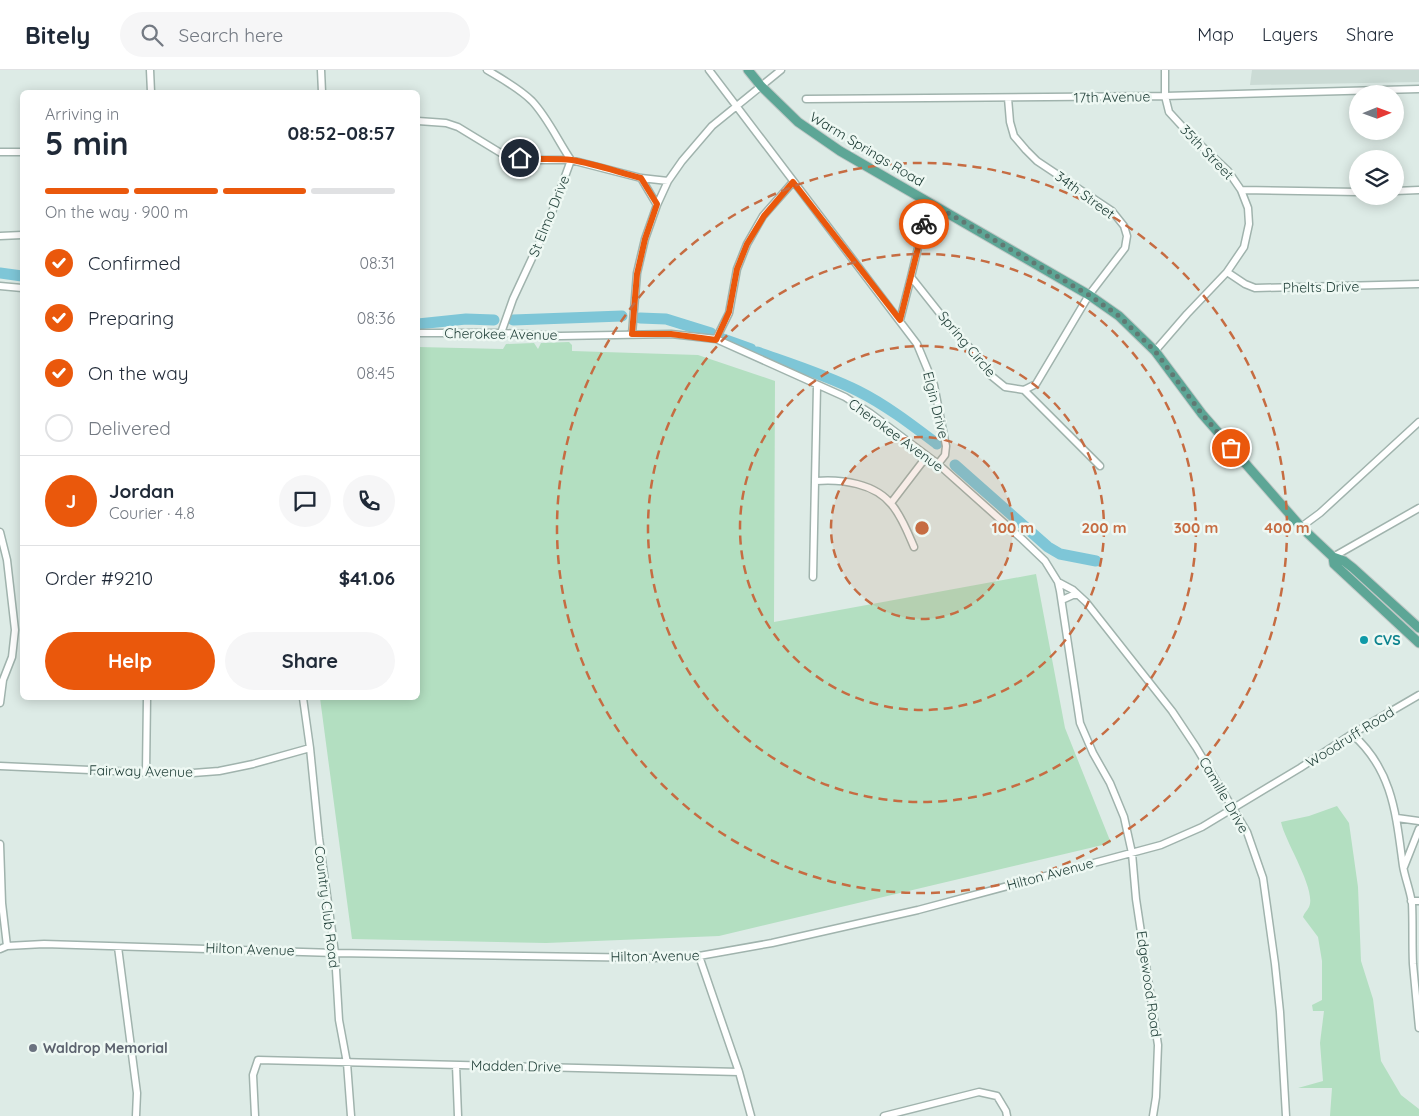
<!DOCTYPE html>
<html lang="en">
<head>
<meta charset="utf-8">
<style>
  :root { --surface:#fff; --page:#f6f6f7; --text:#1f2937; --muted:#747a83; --line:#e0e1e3; --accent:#ea580c }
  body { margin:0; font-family:Quicksand,sans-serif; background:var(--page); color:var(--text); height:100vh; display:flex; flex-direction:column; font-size:19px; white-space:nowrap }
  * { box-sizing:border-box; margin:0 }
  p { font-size:16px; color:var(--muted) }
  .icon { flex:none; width:28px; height:28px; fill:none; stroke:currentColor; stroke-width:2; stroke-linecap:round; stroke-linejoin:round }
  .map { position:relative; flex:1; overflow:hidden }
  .details { position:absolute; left:20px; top:20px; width:400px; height:610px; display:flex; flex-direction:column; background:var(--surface); border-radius:8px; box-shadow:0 2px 12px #0003 }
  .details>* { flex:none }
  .needle { width:32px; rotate:89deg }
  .fabs { position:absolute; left:1349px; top:15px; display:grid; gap:10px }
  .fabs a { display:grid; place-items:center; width:55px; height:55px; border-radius:50%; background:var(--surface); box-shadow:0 2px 12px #0003; font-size:25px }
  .pin { position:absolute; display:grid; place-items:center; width:42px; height:42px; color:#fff; margin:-21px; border:2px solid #fff; border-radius:50%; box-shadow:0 1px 5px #0007 }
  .courier { position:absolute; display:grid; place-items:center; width:50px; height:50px; margin:-25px; border:4px solid #ea580c; border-radius:50%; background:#fff; color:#222; box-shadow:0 1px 6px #0007 }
  .headline em { font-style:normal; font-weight:800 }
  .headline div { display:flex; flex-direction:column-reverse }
  .headline { display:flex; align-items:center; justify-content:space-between; height:85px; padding:0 25px }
  h1 { font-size:32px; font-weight:800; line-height:38px }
  .bar { display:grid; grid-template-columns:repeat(4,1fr); gap:8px 5px; align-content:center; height:60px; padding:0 25px }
  .bar i { height:6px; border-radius:4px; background:var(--line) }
  .bar .current { background:var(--accent) }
  .bar p { grid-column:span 4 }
  .line { display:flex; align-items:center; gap:12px; padding:0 25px; border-top:1px solid var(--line) }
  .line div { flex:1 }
  .round { display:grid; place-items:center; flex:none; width:52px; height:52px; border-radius:26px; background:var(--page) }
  ol { padding:0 25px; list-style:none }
  li { display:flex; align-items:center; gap:15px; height:55px }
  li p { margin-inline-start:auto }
  li .icon { padding:5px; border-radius:50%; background:var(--accent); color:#fff; stroke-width:4 }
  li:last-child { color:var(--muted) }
  li i { width:28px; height:28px; border:2px solid var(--line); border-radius:50% }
  .action { display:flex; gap:10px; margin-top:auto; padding:10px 25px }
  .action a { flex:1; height:58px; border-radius:30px; background:var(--accent); color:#fff; font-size:20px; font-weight:800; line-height:58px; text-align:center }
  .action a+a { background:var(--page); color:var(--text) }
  header { display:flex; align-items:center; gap:30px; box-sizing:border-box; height:70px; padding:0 25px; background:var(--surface); border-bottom:1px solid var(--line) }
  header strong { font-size:24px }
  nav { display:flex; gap:28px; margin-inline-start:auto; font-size:18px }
  .search { width:350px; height:45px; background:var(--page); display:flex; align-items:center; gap:12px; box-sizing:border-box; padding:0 18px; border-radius:28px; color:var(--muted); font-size:19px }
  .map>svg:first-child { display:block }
</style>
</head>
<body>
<header>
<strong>Bitely</strong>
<div class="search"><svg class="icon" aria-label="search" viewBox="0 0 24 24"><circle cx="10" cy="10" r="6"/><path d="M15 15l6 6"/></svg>Search here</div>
<nav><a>Map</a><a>Layers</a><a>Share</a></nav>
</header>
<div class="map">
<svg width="1419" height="1046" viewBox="0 0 1419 1046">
  <rect width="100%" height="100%" fill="#ddebe6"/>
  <path fill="#cbdbd5" d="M 1252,0 L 1419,0 L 1419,12 L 1250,15 Z"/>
  <path fill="#b3dfc1" d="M 569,272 L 572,275 L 572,281 L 698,285 L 775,311 L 774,552 L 1036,504 L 1065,658 L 1111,773 L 719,866 L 546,873 L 352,869 L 320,628 L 418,628 L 418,277 L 503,279 L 506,274 L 534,273 L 538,279 L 541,273 Z
    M 1337,736 L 1349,753 L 1358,817 L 1361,891 L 1373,929 L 1381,991 L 1401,1025 L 1419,1039 L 1419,1046 L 1330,1046 L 1332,1018 L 1298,1018 L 1323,1011 L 1320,973 L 1324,941 L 1313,941 L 1312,935 L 1322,930 L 1322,891 L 1318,867 L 1303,847 C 1304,843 1307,841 1309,837 C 1317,820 1285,772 1281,752 L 1309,746 Z"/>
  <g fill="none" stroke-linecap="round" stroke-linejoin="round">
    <path stroke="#7ec6d7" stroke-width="11" d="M 0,203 L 22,206
      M 640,248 L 666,249 L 711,263
      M 513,250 L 622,246
      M 418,254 L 466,249 L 494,250
      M 723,269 L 751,279
      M 757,282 C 791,294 826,305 858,321 C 886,335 912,355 937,374
      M 955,395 L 1048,477 L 1060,484 L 1096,491"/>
    <g stroke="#a0b3ad" stroke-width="9">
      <path id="minor" d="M 150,0 L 151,22
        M 321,0 L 322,22
        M 487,0 C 502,9 519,18 532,31 C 548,48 558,71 571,90 L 547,156 L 513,229 L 501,263
        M 709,0 L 917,274 L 934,315 L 946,376 L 945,385 L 938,394
        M 806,29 L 1165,26 L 1419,19
        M 418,51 L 446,53 L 458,57 L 504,85 L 537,90 L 571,90 L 641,108 L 668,111
        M 0,82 L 22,82
        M 641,108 L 657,135
        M 1241,120 L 1358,122
        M 1395,121 L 1419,120
        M 929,132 L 911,207 L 953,260 L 971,279 L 989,304 L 1005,317 L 1024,320 L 1036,314 L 1089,225 L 1125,178 L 1127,166 L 1124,156 L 1112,141 L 1037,91 L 1026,80 L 1014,66 L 1010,52 L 1008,28
        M 0,166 L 22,165
        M 1227,202 L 1245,214 L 1255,218 L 1419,214
        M 0,216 L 22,218
        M 900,250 L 911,207
        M 418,263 L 501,263 L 560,266 L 671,264 L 716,269 L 845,327 L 870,343 L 938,394 L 1022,469 L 1045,491 L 1058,512 L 1060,521 L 1080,653 L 1093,683 L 1110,713 L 1124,747 L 1132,783 L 1136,829 L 1158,975 L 1156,1027 L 1153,1046
        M 632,264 L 637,203 L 645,169 L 657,135 L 668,111 L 682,91 L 712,56 L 781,0
        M 716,269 L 729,243 L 737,199 L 747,174 L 763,146 L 793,112
        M 1155,281 L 1187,244 L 1227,202 L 1244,177 L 1249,154 L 1248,138 L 1241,120 L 1228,101 L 1191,66 L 1169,42 L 1165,26 L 1165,0
        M 1024,320 L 1100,396
        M 816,411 C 841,409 875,413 892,435 C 902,447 908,463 914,477
        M 891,433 L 927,386
        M 1301,457 L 1320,443 L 1419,352
        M 0,462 L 7,490 L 15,560 L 12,587 L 3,610 L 0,633
        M 1333,487 L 1419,438
        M 813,507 L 817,316
        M 1058,512 L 1073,520 L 1086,532 L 1172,641 L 1196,677 L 1247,762 L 1263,808 L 1275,894 L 1280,942 L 1286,1046
        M 1062,530 L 1073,525 L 1078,525
        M 303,628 L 310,678 L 319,768 L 335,883 L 339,950 L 347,993 L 351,1046
        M 1352,664 C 1393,700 1396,745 1403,796 C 1405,808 1410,820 1412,833 C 1413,853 1412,873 1413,894 C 1415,915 1417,937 1419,958
        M 0,696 L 180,704 L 219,701 L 253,694 L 310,678
        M 146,702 L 147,628
        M 1397,748 L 1419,751
        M 0,774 L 2,833 L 7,876
        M 1404,797 L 1419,759
        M 1411,831 L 1419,831
        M 118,877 L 137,1023 L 136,1046
        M 0,879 L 7,876 L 44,874 L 335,883 L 653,888 L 699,886 L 772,873 L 918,840 L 1161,775 L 1202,757 L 1300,698 L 1352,664 L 1419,625
        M 699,886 L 739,1002 L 751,1046
        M 456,995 L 458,1046
        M 255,1046 L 253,1005 L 258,990 L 739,1002
        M 884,1046 L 979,1022 L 997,1026 L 1006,1041 L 1007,1046"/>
    </g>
    <g stroke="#c0c8c6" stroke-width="11">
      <path id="major" d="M 748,0 L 761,16 L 798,52 L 840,81 L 1089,225 L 1119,246 L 1155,281 L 1202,344 L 1301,457 L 1333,487 L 1344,491 L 1353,498 L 1419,558
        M 1333,487 L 1334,494 L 1419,573"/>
    </g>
    <use href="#minor" stroke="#fff" stroke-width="6"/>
    <use href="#major" stroke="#5da696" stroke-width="9"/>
  </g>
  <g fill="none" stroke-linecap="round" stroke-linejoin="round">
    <path stroke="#607973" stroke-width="5" stroke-dasharray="0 9" d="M 924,154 L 929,132 L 1089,225 L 1119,246 L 1155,281 L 1202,344 L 1231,378"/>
    <path stroke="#ea580c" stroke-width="6" d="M 520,88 C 537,90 555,88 572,90 C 595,94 618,102 641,108 L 657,134 L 645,169 L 637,204 L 632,264 L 671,264 L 716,270 L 729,242 L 737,199 L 747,174 L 764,146 L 793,112 L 900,250 L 924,154"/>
  </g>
  <circle cx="922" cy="458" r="91" fill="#c66c42" fill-opacity=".12"/>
  <g fill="none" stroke="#c66c42" stroke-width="2.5" stroke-dasharray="9 6">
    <circle cx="922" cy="458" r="91"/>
    <circle cx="922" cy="458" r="182"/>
    <circle cx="922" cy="458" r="274"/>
    <circle cx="922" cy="458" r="365"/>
  </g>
  <circle fill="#0f9aa8" stroke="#eef8f3" stroke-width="2" cx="1364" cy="570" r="5"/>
  <circle fill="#6b7280" stroke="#eef8f3" stroke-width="2" cx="33" cy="978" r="5"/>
  <g text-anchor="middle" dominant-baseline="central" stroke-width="5" stroke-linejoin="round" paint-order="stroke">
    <g font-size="14" fill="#1d3c35" stroke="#eef8f3">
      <text transform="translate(1112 27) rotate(-1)">17th Avenue</text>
      <text transform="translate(867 79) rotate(31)">Warm Springs Road</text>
      <text transform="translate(1207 82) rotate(46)">35th Street</text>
      <text transform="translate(1085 125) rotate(36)">34th Street</text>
      <text transform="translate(549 146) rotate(-68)">St Elmo Drive</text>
      <text transform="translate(1321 217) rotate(-1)">Phelts Drive</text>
      <text transform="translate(501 264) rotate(1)">Cherokee Avenue</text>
      <text transform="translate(967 274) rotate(50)">Spring Circle</text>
      <text transform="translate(936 335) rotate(76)">Elgin Drive</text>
      <text transform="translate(896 365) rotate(36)">Cherokee Avenue</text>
      <text transform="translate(1350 667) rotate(-32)">Woodruff Road</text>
      <text transform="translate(141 701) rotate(1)">Fairway Avenue</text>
      <text transform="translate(1224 725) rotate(60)">Camille Drive</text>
      <text transform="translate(1050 804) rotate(-15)">Hilton Avenue</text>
      <text transform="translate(327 837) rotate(83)">Country Club Road</text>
      <text transform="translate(250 879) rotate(2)">Hilton Avenue</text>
      <text transform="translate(655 886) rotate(-1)">Hilton Avenue</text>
      <text transform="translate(1149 914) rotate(82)">Edgewood Road</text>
      <text transform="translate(516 996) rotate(1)">Madden Drive</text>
    </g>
    <g font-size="14" font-weight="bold" fill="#0d838f" stroke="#eef8f3" text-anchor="start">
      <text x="1374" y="570">CVS</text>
    </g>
    <g font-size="14" font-weight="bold" fill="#5b616d" stroke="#eef8f3" text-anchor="start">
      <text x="43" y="978">Waldrop Memorial</text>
    </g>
  </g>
  <circle cx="922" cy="458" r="8" fill="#c66c42" stroke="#eef8f3" stroke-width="2.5"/>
  <g font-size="15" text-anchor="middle" font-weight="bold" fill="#c66c42" stroke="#eef8f3" stroke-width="5" stroke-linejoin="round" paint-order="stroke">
    <text x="1013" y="463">100 m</text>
    <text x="1104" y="463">200 m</text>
    <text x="1196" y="463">300 m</text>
    <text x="1287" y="463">400 m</text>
  </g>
</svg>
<div class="fabs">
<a><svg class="needle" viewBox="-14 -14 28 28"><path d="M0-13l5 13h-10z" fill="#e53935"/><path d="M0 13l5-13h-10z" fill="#747a83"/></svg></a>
<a><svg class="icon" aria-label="layers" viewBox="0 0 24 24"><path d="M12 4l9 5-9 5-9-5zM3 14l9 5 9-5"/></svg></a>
</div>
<div class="pin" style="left:1231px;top:378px;background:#ea580c"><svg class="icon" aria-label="bag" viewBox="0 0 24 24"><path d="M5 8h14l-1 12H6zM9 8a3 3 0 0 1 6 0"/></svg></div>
<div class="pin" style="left:520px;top:88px;background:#1f2937"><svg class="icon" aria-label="home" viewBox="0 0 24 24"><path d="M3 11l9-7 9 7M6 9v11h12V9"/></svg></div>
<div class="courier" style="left:924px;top:154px"><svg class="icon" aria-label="bike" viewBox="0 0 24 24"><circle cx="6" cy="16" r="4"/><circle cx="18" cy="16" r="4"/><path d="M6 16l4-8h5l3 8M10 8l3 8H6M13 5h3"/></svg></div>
<section class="details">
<div class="headline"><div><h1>5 min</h1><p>Arriving in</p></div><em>08:52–08:57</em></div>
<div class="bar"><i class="current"></i><i class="current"></i><i class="current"></i><i></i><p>On the way · 900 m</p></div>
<ol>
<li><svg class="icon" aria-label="check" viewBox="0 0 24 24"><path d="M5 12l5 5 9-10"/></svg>Confirmed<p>08:31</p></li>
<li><svg class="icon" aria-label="check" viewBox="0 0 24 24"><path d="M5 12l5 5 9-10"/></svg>Preparing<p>08:36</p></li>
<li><svg class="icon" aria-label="check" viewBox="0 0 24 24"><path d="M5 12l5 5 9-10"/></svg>On the way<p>08:45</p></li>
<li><i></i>Delivered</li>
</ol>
<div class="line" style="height:90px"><b class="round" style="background:var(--accent);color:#fff">J</b><div><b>Jordan</b><p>Courier · 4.8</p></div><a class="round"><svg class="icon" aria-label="chat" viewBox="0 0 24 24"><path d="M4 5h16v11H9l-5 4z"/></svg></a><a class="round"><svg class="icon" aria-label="phone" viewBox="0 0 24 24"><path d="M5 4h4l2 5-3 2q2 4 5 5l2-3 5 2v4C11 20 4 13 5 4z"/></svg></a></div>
<div class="line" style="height:65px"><div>Order #9210</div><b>$41.06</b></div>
<div class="action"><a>Help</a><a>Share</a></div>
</section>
</div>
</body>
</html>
